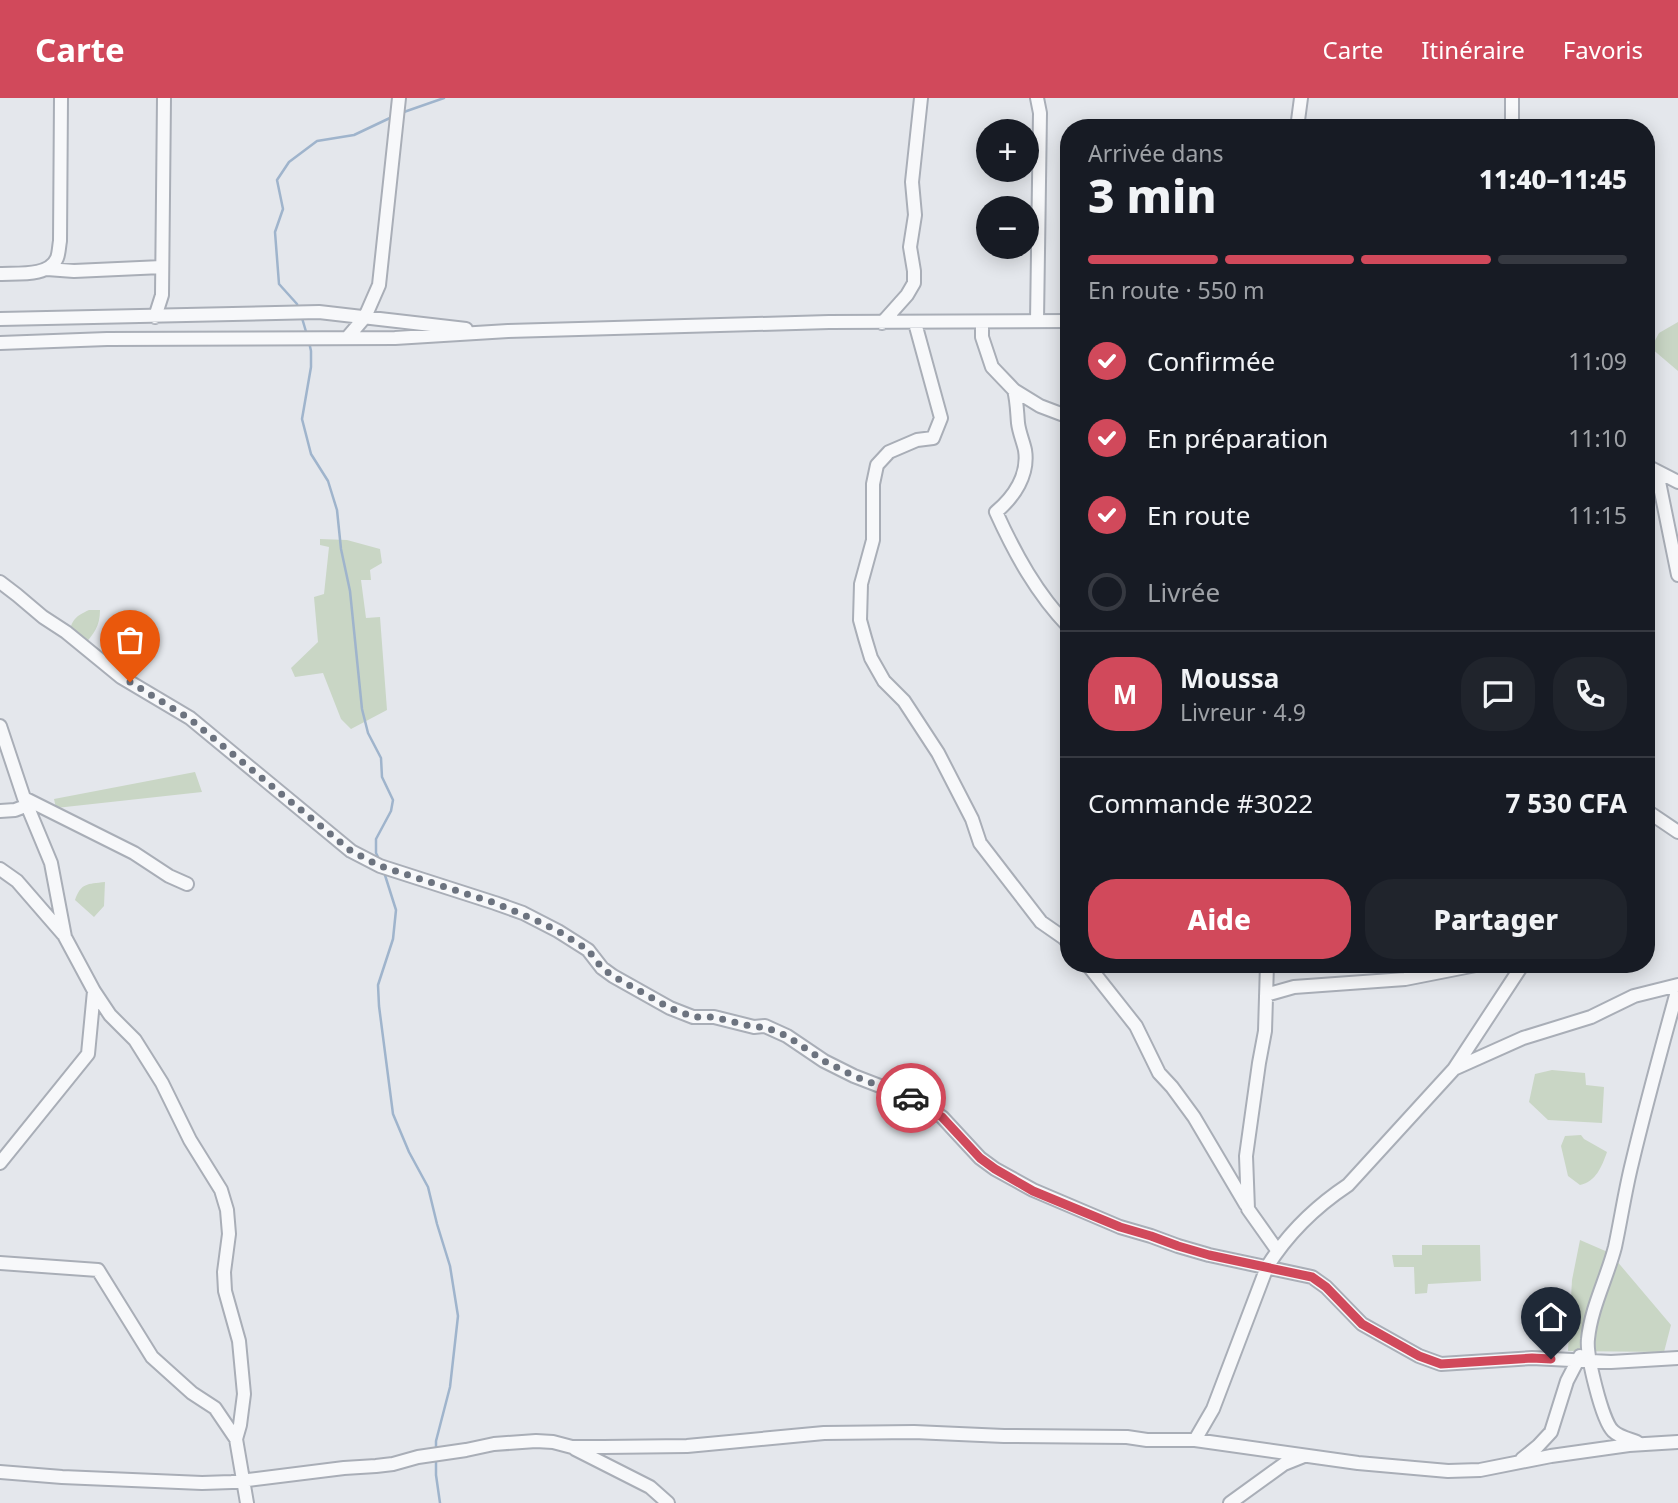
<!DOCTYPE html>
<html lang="fr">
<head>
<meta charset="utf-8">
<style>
  :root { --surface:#171b24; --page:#20242c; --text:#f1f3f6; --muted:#9ea1a6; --line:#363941; --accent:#d1495b }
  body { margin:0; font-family:"Noto Sans",sans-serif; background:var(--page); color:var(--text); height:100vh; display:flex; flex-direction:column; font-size:26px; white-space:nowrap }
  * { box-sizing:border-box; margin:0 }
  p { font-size:23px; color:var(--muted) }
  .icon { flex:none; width:38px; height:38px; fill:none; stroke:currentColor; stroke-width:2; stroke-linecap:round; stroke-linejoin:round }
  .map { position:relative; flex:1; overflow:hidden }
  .sheet { position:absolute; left:1060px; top:21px; width:595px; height:854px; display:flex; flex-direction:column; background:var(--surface); border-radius:28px; box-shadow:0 4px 18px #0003 }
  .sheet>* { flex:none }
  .tools { position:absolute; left:976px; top:21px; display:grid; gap:14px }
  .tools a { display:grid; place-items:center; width:63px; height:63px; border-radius:50%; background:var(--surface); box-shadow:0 4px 18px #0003; font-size:35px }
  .pin { position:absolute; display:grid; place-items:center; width:60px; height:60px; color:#fff; margin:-72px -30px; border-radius:50% 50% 50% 0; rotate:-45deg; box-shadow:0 0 7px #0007 }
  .pin .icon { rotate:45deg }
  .courier { position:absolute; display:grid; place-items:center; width:70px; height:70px; margin:-35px; border:5px solid #d1495b; border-radius:50%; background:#fff; color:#222; box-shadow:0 2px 9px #0007 }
  .head em { font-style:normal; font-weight:800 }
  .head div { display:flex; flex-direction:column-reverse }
  .head { display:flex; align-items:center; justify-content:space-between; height:119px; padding:0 28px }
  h1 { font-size:46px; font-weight:800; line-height:52px }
  .bar { display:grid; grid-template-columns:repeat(4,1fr); gap:10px 7px; align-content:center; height:84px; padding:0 28px }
  .bar i { height:9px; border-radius:5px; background:var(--line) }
  .bar .on { background:var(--accent) }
  .bar p { grid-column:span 4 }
  .line { display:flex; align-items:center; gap:18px; padding:0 28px; border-top:2px solid var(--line) }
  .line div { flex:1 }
  .round { display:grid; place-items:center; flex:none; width:74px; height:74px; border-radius:28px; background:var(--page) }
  ol { padding:0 28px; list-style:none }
  li { display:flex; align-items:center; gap:21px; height:77px }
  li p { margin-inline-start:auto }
  li .icon { padding:7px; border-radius:50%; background:var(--accent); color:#fff; stroke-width:4 }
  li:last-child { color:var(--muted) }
  li i { width:38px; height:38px; border:4px solid var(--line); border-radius:50% }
  .button { display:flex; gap:14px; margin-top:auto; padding:14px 28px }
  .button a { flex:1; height:80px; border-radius:28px; background:var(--accent); color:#fff; font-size:28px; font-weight:800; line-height:80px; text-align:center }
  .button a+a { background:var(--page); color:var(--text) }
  header { display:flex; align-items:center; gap:42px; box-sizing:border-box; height:98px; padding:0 35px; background:var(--accent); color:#fff }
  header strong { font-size:33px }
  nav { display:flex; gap:38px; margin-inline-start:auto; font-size:24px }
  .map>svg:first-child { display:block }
</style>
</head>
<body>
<header>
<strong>Carte</strong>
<nav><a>Carte</a><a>Itinéraire</a><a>Favoris</a></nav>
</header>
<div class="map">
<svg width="1678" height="1405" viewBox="0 0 1678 1405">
  <rect width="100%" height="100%" fill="#e4e7ec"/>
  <path fill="#c9d6c5" d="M 1678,224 L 1678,273 L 1651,250 L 1659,235 Z
    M 320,441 L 347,442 L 380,451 L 382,465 L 370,472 L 371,482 L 361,482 L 366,520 L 380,519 L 387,612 L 351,631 L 341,621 L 323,575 L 295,579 L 291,570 L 318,544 L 314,499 L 324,496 L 329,449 L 320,447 Z
    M 89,512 L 100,512 C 100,528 94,536 83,548 L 69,536 C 72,521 76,518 89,512 Z
    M 195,674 L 202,694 L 56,710 L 54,701 Z
    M 105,784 L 104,808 L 94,819 L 75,802 C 81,785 87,786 105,784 Z
    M 1552,972 L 1585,975 L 1586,987 L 1604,989 L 1602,1025 L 1548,1022 L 1529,1004 L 1535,976 Z
    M 1581,1037 L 1584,1041 L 1607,1054 C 1602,1068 1596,1084 1580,1087 L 1568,1078 L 1561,1048 L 1565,1038 Z
    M 1580,1142 L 1610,1155 L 1671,1227 L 1664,1254 L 1568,1253 L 1572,1182 Z
    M 1422,1147 L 1480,1147 L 1481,1183 L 1428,1186 L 1427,1195 L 1415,1196 L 1414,1169 L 1394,1169 L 1392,1157 L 1422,1157 Z"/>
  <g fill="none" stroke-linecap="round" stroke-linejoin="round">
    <path stroke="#9fb4cc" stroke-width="2.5" d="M 401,15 L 444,0
      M 298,211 L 297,206 L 279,186 L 275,134 L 283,111 L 277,82 L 289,64 L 317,43 L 354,37 L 392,19
      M 302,220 L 307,237
      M 309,244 L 311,253 L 311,269 L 302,321 L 311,356 L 328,383 L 337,412 L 341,451 L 350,493 L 362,611 L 368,635 L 381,660 L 382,679 L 393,702 L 391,713 L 376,741 L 376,755 L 379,761
      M 384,774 L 396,812 L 393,841 L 378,887 L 379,908 L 393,1016 L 409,1054 L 428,1089 L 437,1126 L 450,1168 L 458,1218 L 450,1289 L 436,1343 L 436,1353
      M 436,1360 L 436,1377 L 440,1405"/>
    <g stroke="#a9aeb7" stroke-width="16">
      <path id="minor" d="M 1037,0 L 1040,15 L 1037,223
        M 1297,30 L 1301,0
        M 1512,30 L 1512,0
        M 47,171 L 74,173 L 162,169
        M 0,176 C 17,175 49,179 57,160 C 59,155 59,148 60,143 L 61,0
        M 155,219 L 162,197 L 164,0
        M 0,221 L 319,214 L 466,231
        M 982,224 L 982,239 L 992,269 L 1014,292 L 1040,308 L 1069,319
        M 882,225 L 907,197 L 914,185 L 914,173 L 910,149 L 915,117 L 912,84 L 921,0
        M 915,225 L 941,320 L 933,340 L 917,342 L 889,354 L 877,367 L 873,386 L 873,442 L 861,486 L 860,522 L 865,540 L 871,560 L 884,583 L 904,603 L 938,655 L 972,721 L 980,745 L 1041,824 L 1064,840 L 1069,845
        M 347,240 L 365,219 L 379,187 L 399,0
        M 0,245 L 107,241 L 395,240 L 508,233 L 829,224 L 1069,223
        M 1014,292 C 1017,303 1017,314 1018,325 C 1019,334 1023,343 1025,352 C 1029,377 1014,399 996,414 C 1015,456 1037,496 1069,529
        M 1647,368 L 1678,384
        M 1657,374 L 1678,477
        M 0,484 L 17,497 L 43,519 L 66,534 L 121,579 L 190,620 L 351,753 L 380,768 L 495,805 L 523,815 L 558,833 L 588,852 L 602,870 L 613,878 L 670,910 L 693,919 L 714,919 L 754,929 L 765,928 L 787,938 L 824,963 L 854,978 L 911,1000 L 942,1019 L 980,1060 L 995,1071 L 1033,1092 L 1120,1129 L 1151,1138 L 1178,1148 L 1209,1157 L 1312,1179 L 1326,1189 L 1362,1226 L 1419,1258 L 1441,1266 L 1532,1260 L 1611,1264 L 1678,1260
        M 0,628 L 24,700 L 51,765 L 65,839 L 94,893 L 110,917 L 135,942 L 162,985 L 190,1042 L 221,1092 L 227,1112 L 229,1136 L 224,1174 L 225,1193 L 239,1243 L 244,1296 L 240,1327 L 236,1341 L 247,1405
        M 24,700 L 134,755 L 169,778 L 187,786
        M 0,713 L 15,712 L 28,707
        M 1647,713 L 1678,734
        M 0,771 L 17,783 L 63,836
        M 1087,866 L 1136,928 L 1159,975 L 1172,989 L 1194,1019 L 1246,1107
        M 1267,866 L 1265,933 L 1259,965 L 1246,1058 L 1248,1111 L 1277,1152
        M 1266,897 L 1294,889 L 1405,881 L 1481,866
        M 1456,970 L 1523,940 L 1591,919 L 1634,898 L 1678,887
        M 0,1065 L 88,956 L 94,893
        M 0,1165 L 98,1172 L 152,1259 L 192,1295 L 215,1310 L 236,1341
        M 1195,1342 L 1213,1311 L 1267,1169 C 1288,1135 1315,1109 1348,1087 L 1454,971 L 1523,866
        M 1637,1344 C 1629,1341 1619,1339 1613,1333 C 1602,1323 1586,1256 1588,1241 C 1591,1210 1607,1180 1615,1149 C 1621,1121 1625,1093 1632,1065 C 1646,1006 1662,948 1678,890
        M 575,1351 L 650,1389 L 668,1405
        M 1522,1361 L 1538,1348 L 1551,1334 L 1567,1283 L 1580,1258
        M 0,1374 L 62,1379 L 202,1385 L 232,1384 L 344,1370 L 376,1368 L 393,1366 L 418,1359 L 466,1352 L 494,1346 L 536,1343 L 553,1344 L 572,1349 L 604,1349 L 687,1348 L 824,1335 L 914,1334 L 1004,1338 L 1127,1339 L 1147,1342 L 1195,1342 L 1358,1365 L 1448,1373 L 1480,1372 L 1551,1358 L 1629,1347 L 1678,1344
        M 1230,1405 L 1284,1366 L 1304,1358"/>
    </g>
    <use href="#minor" stroke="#f7f8fa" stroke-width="12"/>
  </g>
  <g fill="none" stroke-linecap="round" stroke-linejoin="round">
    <path stroke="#6c737f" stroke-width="7" stroke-dasharray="0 12.6" d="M 130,584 L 190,621 L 351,753 L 380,768 L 495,805 L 540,824 L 558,833 L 588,852 L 602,870 L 613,878 L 670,910 L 693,919 L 714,919 L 754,929 L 765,929 L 787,938 L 824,963 L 854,978 L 911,1000"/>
    <path stroke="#d1495b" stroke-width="9" d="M 911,1000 L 942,1019 L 980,1060 L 995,1071 L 1033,1093 L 1120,1129 L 1151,1138 L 1178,1148 L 1209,1157 L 1312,1179 L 1326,1189 L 1362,1226 L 1419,1258 L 1441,1266 L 1532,1260 L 1551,1261"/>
  </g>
</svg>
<div class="tools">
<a>+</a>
<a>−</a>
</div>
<div class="pin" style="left:130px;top:584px;background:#ea580c"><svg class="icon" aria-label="bag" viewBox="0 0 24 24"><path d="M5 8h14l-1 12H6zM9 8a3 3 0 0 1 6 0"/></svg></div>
<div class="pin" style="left:1551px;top:1261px;background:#1f2937"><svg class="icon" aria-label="home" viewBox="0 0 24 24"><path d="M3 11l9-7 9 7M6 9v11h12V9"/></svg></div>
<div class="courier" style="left:911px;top:1000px"><svg class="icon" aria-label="car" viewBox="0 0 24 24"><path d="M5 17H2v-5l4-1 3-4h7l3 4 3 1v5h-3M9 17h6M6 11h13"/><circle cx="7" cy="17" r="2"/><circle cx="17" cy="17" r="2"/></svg></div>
<section class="sheet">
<div class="head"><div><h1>3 min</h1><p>Arrivée dans</p></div><em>11:40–11:45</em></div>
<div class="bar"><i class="on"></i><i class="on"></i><i class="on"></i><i></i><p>En route · 550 m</p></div>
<ol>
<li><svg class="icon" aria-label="check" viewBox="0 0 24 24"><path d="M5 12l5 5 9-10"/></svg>Confirmée<p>11:09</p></li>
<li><svg class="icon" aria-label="check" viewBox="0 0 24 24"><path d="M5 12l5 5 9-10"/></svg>En préparation<p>11:10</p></li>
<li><svg class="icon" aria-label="check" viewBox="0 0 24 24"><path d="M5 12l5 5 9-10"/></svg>En route<p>11:15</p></li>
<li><i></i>Livrée</li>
</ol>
<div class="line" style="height:126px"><b class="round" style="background:var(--accent);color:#fff">M</b><div><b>Moussa</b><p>Livreur · 4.9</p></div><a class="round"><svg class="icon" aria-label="chat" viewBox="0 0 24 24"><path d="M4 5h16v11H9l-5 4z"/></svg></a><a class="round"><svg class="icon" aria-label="phone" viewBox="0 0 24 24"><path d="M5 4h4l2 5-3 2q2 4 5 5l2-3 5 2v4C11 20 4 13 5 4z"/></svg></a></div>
<div class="line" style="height:91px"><div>Commande #3022</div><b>7 530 CFA</b></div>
<div class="button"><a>Aide</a><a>Partager</a></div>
</section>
</div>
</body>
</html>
